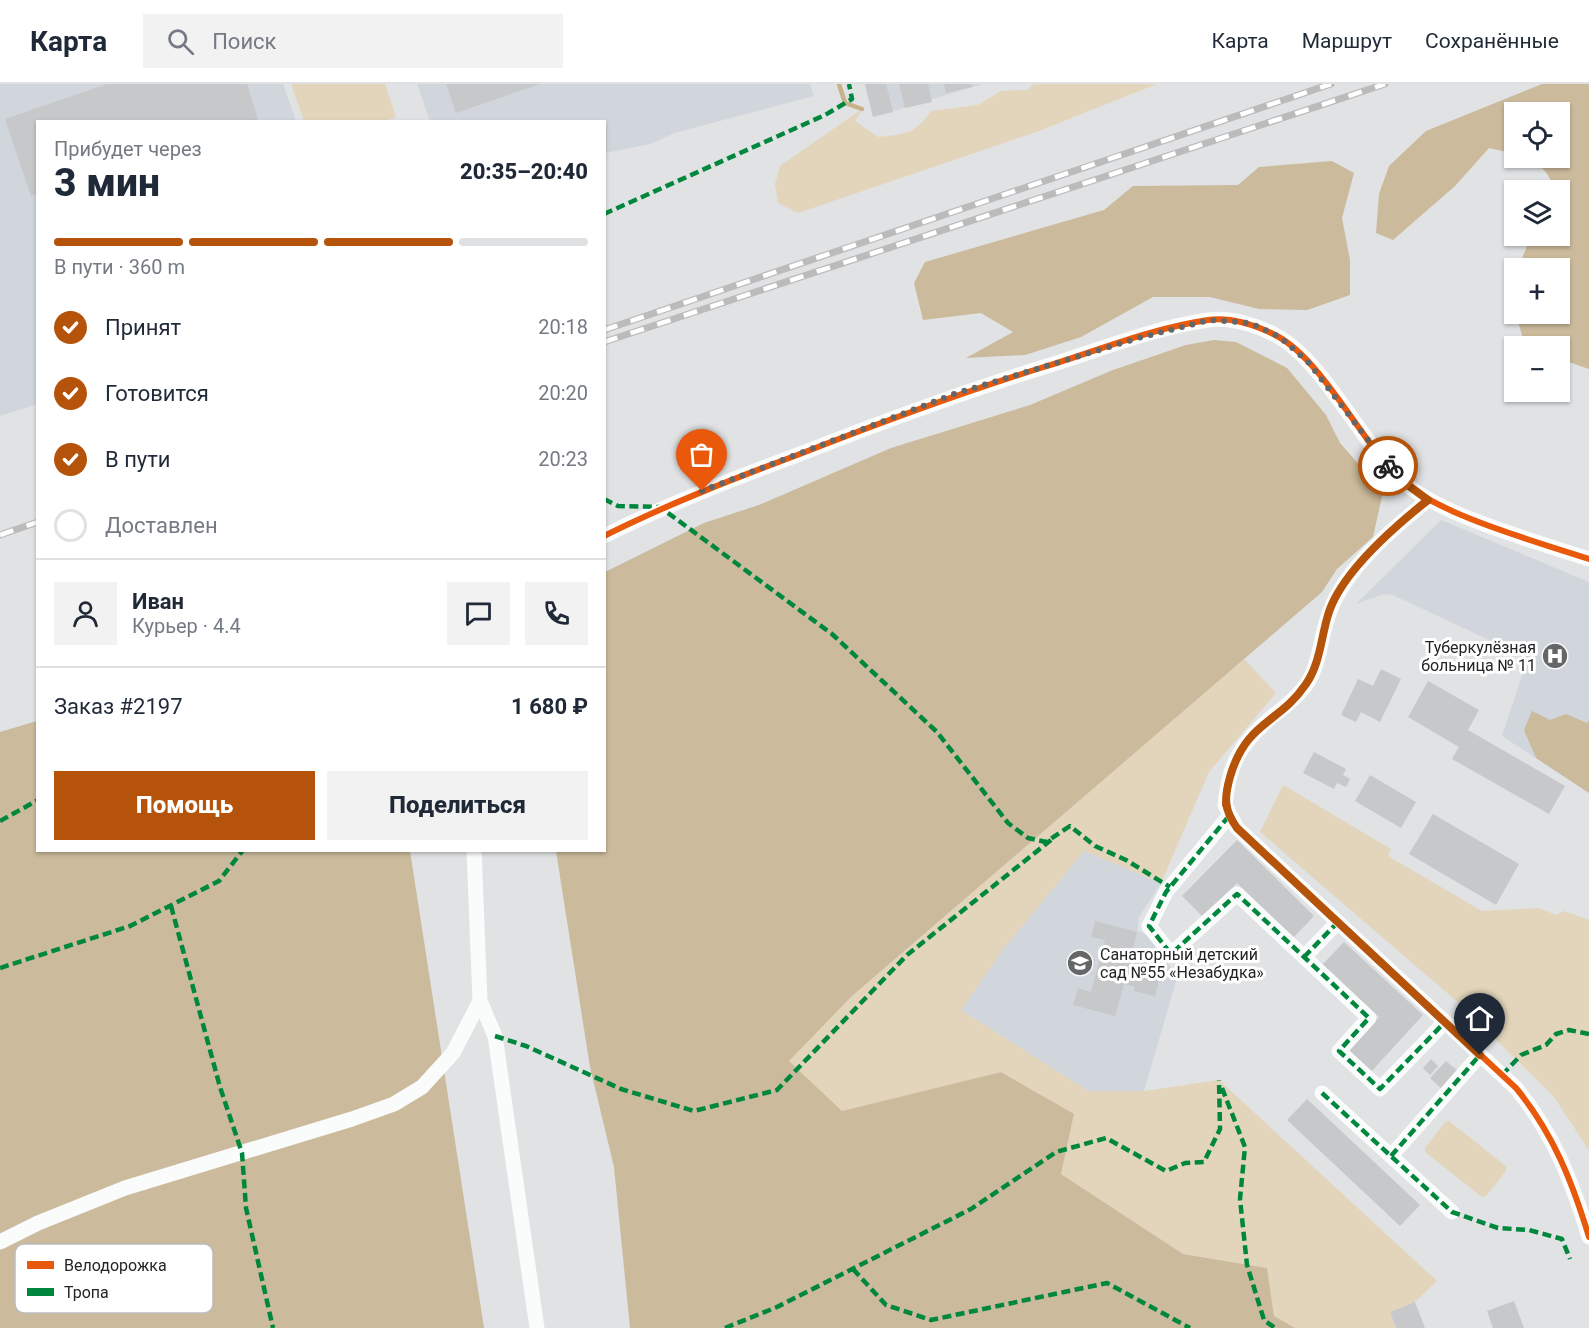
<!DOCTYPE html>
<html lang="ru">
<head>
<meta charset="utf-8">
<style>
  :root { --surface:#fff; --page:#f2f2f3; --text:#1f2937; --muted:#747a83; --line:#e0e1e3; --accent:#b45309 }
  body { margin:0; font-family:Roboto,sans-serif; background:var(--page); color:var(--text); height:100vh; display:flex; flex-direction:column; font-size:22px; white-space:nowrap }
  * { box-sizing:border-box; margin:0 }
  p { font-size:20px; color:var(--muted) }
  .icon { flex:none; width:33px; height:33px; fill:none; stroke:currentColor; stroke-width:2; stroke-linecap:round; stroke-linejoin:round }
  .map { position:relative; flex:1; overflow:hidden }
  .side { position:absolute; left:36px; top:36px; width:570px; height:732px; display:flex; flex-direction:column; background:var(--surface); border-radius:0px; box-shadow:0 2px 4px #0004 }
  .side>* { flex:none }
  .tools { position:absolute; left:1504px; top:18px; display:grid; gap:12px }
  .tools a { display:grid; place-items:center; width:66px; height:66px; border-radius:0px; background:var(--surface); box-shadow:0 2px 4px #0004; font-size:30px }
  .pin { position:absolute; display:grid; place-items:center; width:51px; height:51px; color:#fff; margin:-62px -26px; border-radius:50% 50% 50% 0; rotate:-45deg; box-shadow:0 0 6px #0007 }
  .pin .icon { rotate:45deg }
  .courier { position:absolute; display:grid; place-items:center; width:60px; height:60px; margin:-30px; border:4px solid #b45309; border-radius:50%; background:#fff; color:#222; box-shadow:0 2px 8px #0007 }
  .summary em { font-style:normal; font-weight:800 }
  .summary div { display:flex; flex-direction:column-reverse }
  .summary { display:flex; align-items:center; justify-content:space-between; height:102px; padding:0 18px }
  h1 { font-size:39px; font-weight:800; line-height:45px }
  .bar { display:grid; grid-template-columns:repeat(4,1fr); gap:9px 6px; align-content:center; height:72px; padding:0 18px }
  .bar i { height:8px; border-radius:4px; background:var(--line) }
  .bar .on { background:var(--accent) }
  .bar p { grid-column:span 4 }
  .line { display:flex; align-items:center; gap:15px; padding:0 18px; border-top:2px solid var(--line) }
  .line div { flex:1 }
  .round { display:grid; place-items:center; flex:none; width:63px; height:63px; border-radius:0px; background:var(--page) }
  ol { padding:0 18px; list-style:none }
  li { display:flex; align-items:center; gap:18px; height:66px }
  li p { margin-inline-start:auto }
  li .icon { padding:6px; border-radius:50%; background:var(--accent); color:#fff; stroke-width:4 }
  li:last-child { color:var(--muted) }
  li i { width:33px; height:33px; border:3px solid var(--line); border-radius:50% }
  .action { display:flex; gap:12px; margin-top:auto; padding:12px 18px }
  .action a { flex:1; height:69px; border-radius:0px; background:var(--accent); color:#fff; font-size:24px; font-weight:800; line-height:69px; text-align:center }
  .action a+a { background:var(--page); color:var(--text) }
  header { display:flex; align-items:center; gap:36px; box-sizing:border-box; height:84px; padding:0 30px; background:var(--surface); border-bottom:2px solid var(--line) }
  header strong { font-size:28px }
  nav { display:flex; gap:33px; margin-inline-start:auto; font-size:21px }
  .search { width:420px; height:54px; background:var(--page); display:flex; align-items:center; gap:15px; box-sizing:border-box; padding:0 21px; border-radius:0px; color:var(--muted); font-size:22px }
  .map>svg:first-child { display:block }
</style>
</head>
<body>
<header>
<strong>Карта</strong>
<div class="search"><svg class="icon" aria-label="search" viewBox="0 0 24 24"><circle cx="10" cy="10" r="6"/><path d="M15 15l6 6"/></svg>Поиск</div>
<nav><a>Карта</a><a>Маршрут</a><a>Сохранённые</a></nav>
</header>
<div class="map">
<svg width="1589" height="1244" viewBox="0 0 1589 1244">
  <rect width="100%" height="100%" fill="#e0e2e4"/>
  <path fill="#d0d6dc" d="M 0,0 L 283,0 L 296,37 L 38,38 L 37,320 L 0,332 Z
    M 417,0 L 810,0 L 814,12 L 674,49 L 651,60 L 605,69 L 604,38 L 430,37 Z
    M 865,0 L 983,0 L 873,33 Z
    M 1441,436 L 1589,498 L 1589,709 L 1502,652 L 1526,580 L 1519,570 L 1393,511 L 1384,510 L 1356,520 Z
    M 1084,767 L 1161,799 L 1139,833 L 1138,847 L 1153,854 L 1177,894 L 1144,1007 L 1088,1007 L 961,926 L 1004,864 Z"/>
  <path fill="#e3d5bb" d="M 291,0 L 385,0 L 396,33 L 383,38 L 304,37 Z
    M 1034,0 L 1157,0 L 1039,47 L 798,129 L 778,119 L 775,100 L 780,82 L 862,25 L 855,37 L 878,53 C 905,50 916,50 931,27 L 978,21 L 1001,7 L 1027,6 Z
    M 1244,575 L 1276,609 L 1209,688 L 1161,799 L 1084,767 L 1004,864 L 961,926 L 1088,1007 L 1144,1007 L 1219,996 L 1437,1197 L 1415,1218 L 1390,1228 L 1396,1244 L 1295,1244 L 1274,1232 L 1267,1184 L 1183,1170 L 1061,1090 L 1074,1030 L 1001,988 L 842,1027 L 789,977 L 852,912 Z
    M 1283,701 L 1391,765 L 1388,772 L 1482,827 L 1539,824 L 1556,831 L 1564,827 L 1589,836 L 1589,1066 L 1554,1013 L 1461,921 L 1260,748 Z
    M 1449,1037 L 1506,1082 L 1506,1087 L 1486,1112 L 1482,1113 L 1425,1068 L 1425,1064 L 1445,1038 Z"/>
  <path fill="#cbba9b" d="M 1542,0 L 1589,0 L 1589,285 L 1560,275 L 1560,262 L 1525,262 L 1516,230 L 1560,230 L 1560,184 L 1518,184 L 1530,155 L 1537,152 L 1560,152 L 1560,106 L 1554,106 C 1550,90 1542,81 1527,74 L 1560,74 L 1560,28 L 1515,28 L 1515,70 L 1489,64 L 1455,102 L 1393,156 L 1376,149 L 1379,110 L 1389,82 L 1426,47 Z
    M 1332,77 L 1354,89 L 1342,134 L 1350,176 L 1350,211 L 1307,226 L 1259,225 L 1210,213 L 1153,213 L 1081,253 L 1025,271 L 966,274 L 1013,248 L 981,229 L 923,236 L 914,199 L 925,178 L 1104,126 L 1133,102 L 1238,101 L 1259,83 Z
    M 1214,256 L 1236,258 L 1287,284 L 1326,331 L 1340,359 L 1383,408 L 1373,453 L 1337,485 L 1322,508 L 852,912 L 789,977 L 842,1027 L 1001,988 L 1074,1030 L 1061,1090 L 1183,1170 L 1267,1184 L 1274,1232 L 1295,1244 L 630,1244 L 614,1083 L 590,983 L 556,767 L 604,766 L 605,488 L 704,439 L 759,421 L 891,364 L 1030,321 L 1113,286 L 1186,261 Z
    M 1532,627 L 1550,636 L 1566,630 L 1587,639 L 1589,636 L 1589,709 L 1536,674 L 1524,646 Z
    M 37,637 L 38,766 L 410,767 L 484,1244 L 0,1244 L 0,648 Z"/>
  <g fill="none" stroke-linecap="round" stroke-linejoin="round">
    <path stroke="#c8b28a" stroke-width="4.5" d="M 839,0 L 845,19 L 862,25"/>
  </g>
  <path fill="#c6c8c9" d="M 107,0 L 247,0 L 258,35 L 250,38 L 38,38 L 38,110 L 31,112 L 5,35 Z
    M 446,0 L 540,0 L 456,29 Z
    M 865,0 L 886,0 L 893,28 L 873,33 Z
    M 899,0 L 928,0 L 932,18 L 905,24 Z
    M 944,0 L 971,0 L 972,3 L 946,9 Z
    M 1381,585 L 1401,595 L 1380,638 L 1361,628 L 1356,638 L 1341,631 L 1358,595 L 1373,602 Z
    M 1428,597 L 1479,626 L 1468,646 L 1565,702 L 1549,730 L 1452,675 L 1459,663 L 1408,633 Z
    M 1314,668 L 1346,685 L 1343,691 L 1350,695 L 1346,703 L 1337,699 L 1334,705 L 1303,689 Z
    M 1370,691 L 1416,718 L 1401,744 L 1355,717 Z
    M 1433,730 L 1519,780 L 1496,821 L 1409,770 Z
    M 1237,756 L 1314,832 L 1293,854 L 1237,799 L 1203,833 L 1182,812 Z
    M 1095,837 L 1137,848 L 1129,881 L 1140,884 L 1141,879 L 1162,884 L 1155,912 L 1134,907 L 1135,903 L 1124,900 L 1115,932 L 1073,921 L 1078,904 L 1091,908 L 1105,856 L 1091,853 Z
    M 1344,858 L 1423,931 L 1370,989 L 1347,967 L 1379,933 L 1322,881 Z
    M 1431,975 L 1438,982 L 1430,991 L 1423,984 Z
    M 1446,977 L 1458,987 L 1442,1005 L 1430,994 Z
    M 1307,1015 L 1420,1121 L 1400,1142 L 1287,1036 Z
    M 1514,1217 L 1524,1244 L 1493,1244 L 1487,1227 Z
    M 1415,1218 L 1425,1244 L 1396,1244 L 1390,1228 Z"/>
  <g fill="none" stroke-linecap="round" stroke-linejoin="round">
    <path stroke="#fafbfb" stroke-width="15" d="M 1428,416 C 1392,445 1346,484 1330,527 C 1320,551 1321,579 1306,601 C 1297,613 1285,623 1273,632 C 1241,658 1229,679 1225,721 L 1237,744 L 1516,1004 C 1553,1049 1572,1097 1589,1153
      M 604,452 C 668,420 733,395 800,370 C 882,338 963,308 1047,282 C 1099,266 1153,244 1208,236 C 1231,233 1257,241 1277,252 C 1322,276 1361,357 1400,395 C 1437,431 1538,458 1589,475
      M 1229,732 L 1166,808 L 1149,842 L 1171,870 L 1237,810 L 1369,934 L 1339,967 L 1380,1005 L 1445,938
      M 1304,873 L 1338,838
      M 480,917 L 495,952 L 537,1244
      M 1322,1009 L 1452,1128
      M 1391,1072 L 1480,971
      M 0,1158 L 38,1139 L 125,1104 L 352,1035 L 394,1020 L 422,1003 L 453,969 L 480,917 L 474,766"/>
    <g stroke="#bbbbbc" stroke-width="7">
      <path id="rail" d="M 604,246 L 1331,0
        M 604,258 L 1385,0
        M 0,451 L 38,438"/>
    </g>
    <use href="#rail" stroke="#fff" stroke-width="4.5" stroke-dasharray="14" stroke-linecap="butt"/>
    <path stroke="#00873e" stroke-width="4.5" stroke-dasharray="9 4.5" stroke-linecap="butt" d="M 604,130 L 825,31 L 852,15 L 849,0
      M 604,415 L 618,422 L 660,423 L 832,550 L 937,648 L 1008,739 L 1028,754 L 1046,758 L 1070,742 L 1095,762 L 1126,776 L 1170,803
      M 1229,732 L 1166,808 L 1149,842 L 1171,870 L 1237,810 L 1369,934 L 1339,967 L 1380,1005 L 1445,938
      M 0,737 L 38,716
      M 171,822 L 220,1003 L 242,1069 L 246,1124 L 273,1244
      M 1304,873 L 1338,838
      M 0,884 L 130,842 L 219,797 L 243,766
      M 495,952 L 526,962 L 621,1005 L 694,1027 L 777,1006 L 907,871 L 1051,756
      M 1502,991 L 1521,971 L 1546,961 L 1556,950 L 1569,946 L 1589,950
      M 1222,1004 L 1245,1063 L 1240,1115 L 1247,1181 L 1264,1236 L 1275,1244
      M 1322,1009 L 1452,1128 L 1498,1144 L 1529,1146 L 1562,1155 L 1570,1175
      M 1391,1072 L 1480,971
      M 853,1185 L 886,1221 L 931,1236 L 1107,1199 L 1190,1244
      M 725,1244 L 777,1223 L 971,1125 L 1056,1068 L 1106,1054 L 1166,1087 L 1185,1079 L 1204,1078 L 1220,1045 L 1219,996"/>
    <g stroke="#fff" stroke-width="10">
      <path id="cycleway" d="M 1428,416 C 1392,445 1346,484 1330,527 C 1320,551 1321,579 1306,601 C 1297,613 1285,623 1273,632 C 1241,658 1229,679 1225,721 L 1237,744 L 1516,1004 C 1553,1049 1572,1097 1589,1153
        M 604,452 C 668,420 733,395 800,370 C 882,338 963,308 1047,282 C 1099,266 1153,244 1208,236 C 1231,233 1257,241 1277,252 C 1322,276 1361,357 1400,395 C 1437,431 1538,458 1589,475"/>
    </g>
    <use href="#cycleway" stroke="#e8590c" stroke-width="6"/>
  </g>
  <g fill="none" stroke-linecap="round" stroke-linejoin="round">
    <path stroke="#656668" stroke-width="6" stroke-dasharray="0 10.8" d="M 702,407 L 954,310 L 1142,253 L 1210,236 L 1250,239 L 1280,253 L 1309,279 L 1388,382"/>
    <path stroke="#b45309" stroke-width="8" d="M 1388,382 L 1401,396 L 1428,416 C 1394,443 1340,490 1328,531 C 1321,554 1320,580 1306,600 C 1279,640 1246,637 1230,693 C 1224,714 1224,726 1237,744 L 1480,971"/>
  </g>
  <defs>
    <g id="hospital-disc" transform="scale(1.35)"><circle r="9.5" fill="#656668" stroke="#fff"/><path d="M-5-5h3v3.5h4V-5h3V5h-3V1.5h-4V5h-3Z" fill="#fff"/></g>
    <g id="school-disc" transform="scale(1.35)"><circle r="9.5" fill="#656668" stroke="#fff"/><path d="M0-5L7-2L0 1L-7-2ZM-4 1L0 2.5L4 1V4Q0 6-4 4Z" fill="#fff"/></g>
  </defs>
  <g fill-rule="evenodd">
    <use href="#hospital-disc" x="1555" y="572"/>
    <use href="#school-disc" x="1080" y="879"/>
  </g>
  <g text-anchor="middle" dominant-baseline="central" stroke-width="6" stroke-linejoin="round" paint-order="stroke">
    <g font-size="16" fill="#232426" stroke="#fff" text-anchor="end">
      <text x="1536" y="563">Туберкулёзная<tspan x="1536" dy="18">больница № 11</tspan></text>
      <text x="1100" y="870" text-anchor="start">Санаторный детский<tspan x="1100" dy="18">сад №55 «Незабудка»</tspan></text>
    </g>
  </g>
  <rect x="15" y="1160" width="198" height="69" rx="9" fill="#fff" stroke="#bdbdbe" stroke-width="1.5"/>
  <rect x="27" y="1177" width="27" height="8" fill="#e8590c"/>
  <rect x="27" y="1204" width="27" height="8" fill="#00873e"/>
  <g font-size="16" fill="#232426">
    <text x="64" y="1187">Велодорожка</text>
    <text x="64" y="1214">Тропа</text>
  </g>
</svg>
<div class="tools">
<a><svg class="icon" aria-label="locate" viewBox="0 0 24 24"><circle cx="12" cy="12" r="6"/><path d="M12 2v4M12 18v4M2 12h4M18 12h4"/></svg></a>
<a><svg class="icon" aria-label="layers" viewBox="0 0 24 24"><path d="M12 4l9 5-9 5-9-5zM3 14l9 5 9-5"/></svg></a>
<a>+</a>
<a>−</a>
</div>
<div class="pin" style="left:702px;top:407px;background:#ea580c"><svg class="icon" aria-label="bag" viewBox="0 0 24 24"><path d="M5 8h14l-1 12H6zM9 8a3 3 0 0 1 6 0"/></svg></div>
<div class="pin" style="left:1480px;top:971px;background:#1f2937"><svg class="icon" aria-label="home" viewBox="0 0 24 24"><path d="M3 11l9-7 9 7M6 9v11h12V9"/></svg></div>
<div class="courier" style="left:1388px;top:382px"><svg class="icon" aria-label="bike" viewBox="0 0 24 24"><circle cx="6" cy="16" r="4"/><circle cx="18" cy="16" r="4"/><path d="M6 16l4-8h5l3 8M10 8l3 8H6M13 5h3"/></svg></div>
<section class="side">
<div class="summary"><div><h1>3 мин</h1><p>Прибудет через</p></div><em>20:35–20:40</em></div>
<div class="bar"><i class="on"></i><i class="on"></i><i class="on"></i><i></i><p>В пути · 360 m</p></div>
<ol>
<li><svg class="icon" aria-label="check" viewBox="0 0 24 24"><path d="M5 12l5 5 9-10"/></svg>Принят<p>20:18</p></li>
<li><svg class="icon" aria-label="check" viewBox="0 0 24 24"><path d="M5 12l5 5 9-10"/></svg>Готовится<p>20:20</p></li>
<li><svg class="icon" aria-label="check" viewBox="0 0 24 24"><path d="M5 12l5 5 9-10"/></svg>В пути<p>20:23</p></li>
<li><i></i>Доставлен</li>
</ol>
<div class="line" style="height:108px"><a class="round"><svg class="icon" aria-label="person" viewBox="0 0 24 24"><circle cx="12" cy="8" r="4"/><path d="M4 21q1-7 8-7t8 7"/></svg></a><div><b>Иван</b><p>Курьер · 4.4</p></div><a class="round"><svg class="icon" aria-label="chat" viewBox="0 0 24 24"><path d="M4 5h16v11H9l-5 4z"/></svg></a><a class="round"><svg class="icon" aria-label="phone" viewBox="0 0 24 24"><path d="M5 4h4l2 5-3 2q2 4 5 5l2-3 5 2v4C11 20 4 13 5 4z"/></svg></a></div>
<div class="line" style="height:78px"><div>Заказ #2197</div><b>1 680 ₽</b></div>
<div class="action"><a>Помощь</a><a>Поделиться</a></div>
</section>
</div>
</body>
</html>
